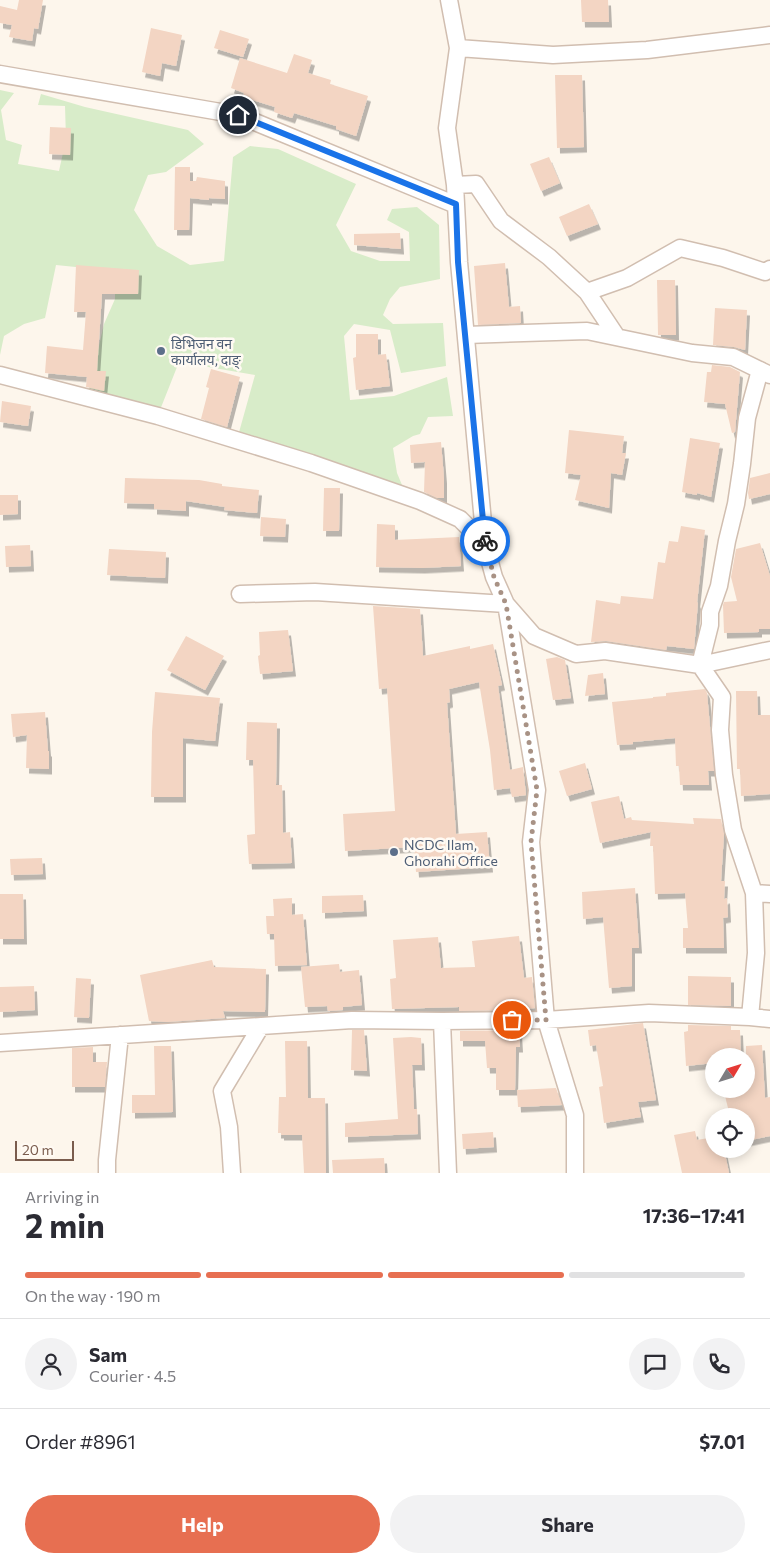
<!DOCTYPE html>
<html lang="en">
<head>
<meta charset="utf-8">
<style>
  :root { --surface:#fff; --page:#f2f2f3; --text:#2b2b33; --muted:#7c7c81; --line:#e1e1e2; --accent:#e76f51 }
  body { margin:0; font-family:Commissioner,"Noto Sans Devanagari",sans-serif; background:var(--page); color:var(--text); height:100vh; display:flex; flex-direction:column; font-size:19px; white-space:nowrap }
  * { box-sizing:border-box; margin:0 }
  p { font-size:16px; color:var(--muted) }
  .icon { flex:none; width:28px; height:28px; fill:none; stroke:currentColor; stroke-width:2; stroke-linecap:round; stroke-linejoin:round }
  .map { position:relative; height:1173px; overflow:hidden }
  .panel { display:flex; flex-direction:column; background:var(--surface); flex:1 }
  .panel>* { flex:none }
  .needle { width:32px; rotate:52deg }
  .controls { position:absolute; left:705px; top:1048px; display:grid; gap:10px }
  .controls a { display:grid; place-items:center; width:50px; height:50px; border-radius:50%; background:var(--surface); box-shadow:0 2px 12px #0003; font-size:25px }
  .scale { position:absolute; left:15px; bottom:12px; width:59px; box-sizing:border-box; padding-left:5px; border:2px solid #7a5c4d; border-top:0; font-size:14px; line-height:18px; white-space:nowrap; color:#7a5c4d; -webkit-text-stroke:4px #fffaf3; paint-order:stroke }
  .pin { position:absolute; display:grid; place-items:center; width:42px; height:42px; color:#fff; margin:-21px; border:2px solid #fff; border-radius:50%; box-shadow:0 1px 5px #0007 }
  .courier { position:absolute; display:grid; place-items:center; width:50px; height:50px; margin:-25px; border:4px solid #1a73e8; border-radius:50%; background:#fff; color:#222; box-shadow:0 1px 6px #0007 }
  .summary em { font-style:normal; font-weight:700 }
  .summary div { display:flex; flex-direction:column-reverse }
  .summary { display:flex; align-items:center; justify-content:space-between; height:85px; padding:0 25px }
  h1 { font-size:32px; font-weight:700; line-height:38px }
  .bar { display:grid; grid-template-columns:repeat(4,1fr); gap:8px 5px; align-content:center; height:60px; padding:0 25px }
  .bar i { height:6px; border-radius:4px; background:var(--line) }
  .bar .on { background:var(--accent) }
  .bar p { grid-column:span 4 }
  .line { display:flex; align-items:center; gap:12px; padding:0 25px; border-top:1px solid var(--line) }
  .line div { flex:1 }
  .round { display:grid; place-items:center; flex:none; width:52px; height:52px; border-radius:26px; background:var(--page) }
  .button { display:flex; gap:10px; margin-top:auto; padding:10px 25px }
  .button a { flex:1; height:58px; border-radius:30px; background:var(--accent); color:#fff; font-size:20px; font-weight:700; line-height:58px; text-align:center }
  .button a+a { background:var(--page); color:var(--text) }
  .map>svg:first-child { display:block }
</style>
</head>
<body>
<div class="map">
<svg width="770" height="1173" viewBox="0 0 770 1173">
  <defs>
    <filter id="shadow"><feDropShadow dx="3" dy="5.5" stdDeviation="0" flood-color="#0004"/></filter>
  </defs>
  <rect width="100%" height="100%" fill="#fdf6ec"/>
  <path fill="#d8ecc9" d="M 0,90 L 14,93 L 1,110 L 6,140 L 22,145 L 18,164 L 59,171 L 66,139 L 65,106 L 38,105 L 41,94 L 85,107 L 188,130 L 204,144 L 166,172 L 148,175 L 134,210 L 157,246 L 190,265 L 224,261 L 233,157 L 250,146 L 278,149 L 356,184 L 336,225 L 351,251 L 380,261 L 410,261 L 409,232 L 387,220 L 392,209 L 417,207 L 439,225 L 440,279 L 400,287 L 390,299 L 383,315 L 393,324 L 443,323 L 446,366 L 401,373 L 390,330 L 354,324 L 344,336 L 350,400 L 394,396 L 447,377 L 453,416 L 428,417 L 420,434 L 413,436 L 393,448 L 397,473 L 407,497 L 236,443 L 255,375 L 179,362 L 158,415 L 88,394 L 104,324 L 115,299 L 115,271 L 56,265 L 45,318 L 24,324 L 4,336 L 0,355 Z"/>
  <path fill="#f3d5c3" filter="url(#shadow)" d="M 19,0 L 43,0 L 38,29 L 34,28 L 32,41 L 9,37 L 12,25 L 0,23 L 0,6 L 17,10 Z
    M 581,0 L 608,0 L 609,22 L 582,22 Z
    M 151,28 L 182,35 L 176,66 L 162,63 L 160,76 L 142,72 Z
    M 220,30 L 249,39 L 243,57 L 214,48 Z
    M 294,54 L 312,60 L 308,73 L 331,80 L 330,84 L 368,96 L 356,136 L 336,129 L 336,126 L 294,113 L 292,118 L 274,112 L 275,107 L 243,97 L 244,93 L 231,88 L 240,58 L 287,73 Z
    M 555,75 L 582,75 L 584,147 L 557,148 Z
    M 50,127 L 71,128 L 70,155 L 49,154 Z
    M 549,157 L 560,183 L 541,191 L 530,164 Z
    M 175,167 L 190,167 L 190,181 L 196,181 L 197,177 L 225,181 L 225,199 L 209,198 L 209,200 L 190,198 L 189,230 L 174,230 Z
    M 589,204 L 598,224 L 567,236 L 559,217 Z
    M 400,233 L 401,249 L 354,245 L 354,234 Z
    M 505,263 L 509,307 L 520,306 L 521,323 L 478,325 L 474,266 Z
    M 76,265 L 139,270 L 138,294 L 102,294 L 97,371 L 106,371 L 104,391 L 86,387 L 87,377 L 45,373 L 47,346 L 83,350 L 86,312 L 74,312 Z
    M 657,280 L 675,280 L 676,335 L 658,335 Z
    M 715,308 L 747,310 L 745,350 L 734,347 L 713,345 Z
    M 356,334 L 378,334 L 378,355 L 386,354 L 390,386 L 356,390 L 353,358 L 356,357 Z
    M 712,365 L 730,367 L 740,372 L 735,432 L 732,433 L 725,404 L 704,402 L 707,372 L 711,372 Z
    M 211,369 L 240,377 L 227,427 L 201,419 L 209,388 L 206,387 Z
    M 2,401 L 31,406 L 28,426 L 0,422 Z
    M 569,430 L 624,436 L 622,453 L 626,453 L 622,475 L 611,473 L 609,508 L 575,500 L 581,475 L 565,473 Z
    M 690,438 L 720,443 L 711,497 L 697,493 L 697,495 L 682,492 Z
    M 441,442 L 444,478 L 444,498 L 437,498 L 424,492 L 425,462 L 411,463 L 410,445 Z
    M 770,473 L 770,494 L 749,499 L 748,493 L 750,478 Z
    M 125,478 L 199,480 L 222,484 L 222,486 L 259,490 L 257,513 L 224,510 L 225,507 L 186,501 L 186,511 L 154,509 L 154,504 L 124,503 Z
    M 324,488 L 340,488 L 339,531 L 323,531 Z
    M 0,495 L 18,495 L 18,514 L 0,515 Z
    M 261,517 L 286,519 L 285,537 L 260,536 Z
    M 377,524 L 395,525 L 395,540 L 459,537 L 461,566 L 422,568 L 376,567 Z
    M 681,526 L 705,530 L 697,603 L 698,602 L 694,649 L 667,646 L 666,650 L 606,641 L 591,642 L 596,600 L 620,604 L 621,596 L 653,599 L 658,562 L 665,563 L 669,541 L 678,542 Z
    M 760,543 L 770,576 L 770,629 L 759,629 L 759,632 L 724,633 L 723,605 L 724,602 L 737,601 L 731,577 L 736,549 Z
    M 30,545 L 31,566 L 6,567 L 5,546 Z
    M 109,549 L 166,552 L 165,578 L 107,575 Z
    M 373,606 L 420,609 L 423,656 L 470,646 L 470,649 L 493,644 L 502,685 L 498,686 L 510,770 L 523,767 L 526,795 L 512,797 L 510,788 L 494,790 L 490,750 L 479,682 L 449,689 L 450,702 L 447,703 L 456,834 L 487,832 L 490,867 L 416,872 L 414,847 L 345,851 L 343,814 L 395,811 L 387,688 L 379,689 Z
    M 288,630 L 293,671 L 260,674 L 258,656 L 260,655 L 259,632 Z
    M 186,636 L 224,656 L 205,690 L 167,670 Z
    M 557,657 L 565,660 L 571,698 L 553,700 L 546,659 Z
    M 603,673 L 605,694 L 585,696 L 588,675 Z
    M 705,689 L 707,693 L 714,771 L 708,771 L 709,785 L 680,785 L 679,766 L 676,766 L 675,738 L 633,742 L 633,744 L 617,745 L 612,702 L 653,698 L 653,697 L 666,696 L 666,693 Z
    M 736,691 L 757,691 L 758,715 L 770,715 L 770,794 L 741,796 L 740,769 L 737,769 Z
    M 155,692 L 220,698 L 215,741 L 183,738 L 183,797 L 151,797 L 152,732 Z
    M 45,712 L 48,751 L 49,751 L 49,769 L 26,768 L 27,735 L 13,737 L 11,714 Z
    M 247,722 L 277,723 L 276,785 L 282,785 L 283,833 L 290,832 L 292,863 L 249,864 L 247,835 L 255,834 L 253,760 L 246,760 Z
    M 585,763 L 592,789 L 567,796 L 559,771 Z
    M 619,796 L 624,819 L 631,817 L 632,820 L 694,824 L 693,818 L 721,819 L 724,834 L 721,881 L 725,881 L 724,899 L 727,898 L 728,917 L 723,918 L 724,948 L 683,948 L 683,928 L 688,928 L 685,893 L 655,894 L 653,846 L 650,846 L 651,832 L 600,843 L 591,802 Z
    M 42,858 L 43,874 L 11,875 L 10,859 Z
    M 635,888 L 639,948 L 632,948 L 632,986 L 609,988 L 603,917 L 583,919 L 582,892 Z
    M 0,894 L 23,894 L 24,939 L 0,939 Z
    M 363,895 L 364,911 L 322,913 L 322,896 Z
    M 292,898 L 292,915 L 303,914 L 307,965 L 275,966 L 274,934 L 267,934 L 266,916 L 274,916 L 273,899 Z
    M 519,936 L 524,978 L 532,977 L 535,1008 L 517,1010 L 459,1011 L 459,1007 L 392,1009 L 390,979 L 396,978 L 393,940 L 438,937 L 441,968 L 475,967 L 472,941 Z
    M 212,960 L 214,967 L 266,969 L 265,1012 L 223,1011 L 225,1018 L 167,1022 L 149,1021 L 140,975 Z
    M 339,964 L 340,972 L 359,970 L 362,1005 L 343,1007 L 343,1010 L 328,1011 L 327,1006 L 305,1007 L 301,967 Z
    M 688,976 L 731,977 L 731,1006 L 688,1005 Z
    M 76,978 L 91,979 L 89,1018 L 74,1017 Z
    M 34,986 L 35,1010 L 0,1012 L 0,987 Z
    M 643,1023 L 656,1100 L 638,1102 L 641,1117 L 604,1123 L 599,1087 L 603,1086 L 596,1045 L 590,1046 L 588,1030 Z
    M 688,1025 L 731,1026 L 731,1030 L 740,1030 L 741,1056 L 714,1056 L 714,1063 L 686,1066 L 684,1032 L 688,1031 Z
    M 352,1030 L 364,1030 L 367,1071 L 351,1070 Z
    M 519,1030 L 520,1047 L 516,1047 L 515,1090 L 496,1090 L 496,1068 L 487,1068 L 485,1041 L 460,1041 L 460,1031 Z
    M 411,1037 L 421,1038 L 422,1065 L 412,1065 L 414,1109 L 417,1109 L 418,1134 L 345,1137 L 345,1123 L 398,1119 L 393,1038 Z
    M 285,1041 L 307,1041 L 308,1098 L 325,1098 L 326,1173 L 304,1173 L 302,1135 L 281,1135 L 281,1133 L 278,1133 L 279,1097 L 286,1097 Z
    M 762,1045 L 765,1098 L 770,1097 L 770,1136 L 746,1141 L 746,1116 L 730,1116 L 725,1096 L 746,1091 L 746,1046 Z
    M 154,1046 L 171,1046 L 173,1112 L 132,1113 L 132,1095 L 155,1095 Z
    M 93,1047 L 93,1062 L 107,1062 L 105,1087 L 72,1087 L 72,1048 Z
    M 556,1088 L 562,1105 L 518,1107 L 517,1090 Z
    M 695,1131 L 697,1140 L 714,1137 L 714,1149 L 724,1149 L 729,1173 L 682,1173 L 674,1135 Z
    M 493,1132 L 494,1147 L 463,1149 L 462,1134 Z
    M 384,1158 L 385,1173 L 333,1173 L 332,1160 Z"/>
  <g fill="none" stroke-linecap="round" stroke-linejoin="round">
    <g stroke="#d1beb0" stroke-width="19">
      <path id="minor" d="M 449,0 L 458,48 L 447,128 L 455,185 L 459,262 L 485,544 L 494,577 L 506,604 L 534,636 L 576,654 L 605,651 L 700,665 L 770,650
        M 458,48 L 553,55 L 647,50 L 770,35
        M 0,74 L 238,115 L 456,205
        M 455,185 L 476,184 L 501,221 L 549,257 L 587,292 L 617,337
        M 587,292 L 627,278 L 680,248 L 723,258 L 765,272 L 770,269
        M 466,335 L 587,331 L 692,353 L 733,357 L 770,375
        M 760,370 L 747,418 L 742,464 L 736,504 L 727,541 L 719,586 L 710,612 L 710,625 L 700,665 L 722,697 L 720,730 L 724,775 L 733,830 L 754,893 L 756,953 L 750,1017 L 770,1019
        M 0,375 L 158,416 L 311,463 L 420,501 L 460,519 L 485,544
        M 240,594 L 315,592 L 506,604 L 537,790 L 531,842 L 546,1020 L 575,1115 L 575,1173
        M 754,893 L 770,894
        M 442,1021 L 448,1173
        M 0,1043 L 352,1020 L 442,1021 L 546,1020 L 649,1013 L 750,1017
        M 107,1173 L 107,1160 L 120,1035
        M 232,1173 L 229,1127 L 222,1091 L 261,1026"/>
    </g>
    <use href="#minor" stroke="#fff" stroke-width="16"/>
  </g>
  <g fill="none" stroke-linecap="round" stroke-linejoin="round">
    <path stroke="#a89285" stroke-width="5" stroke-dasharray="0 9" d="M 485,541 L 494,577 L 506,604 L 537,790 L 531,842 L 546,1020 L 512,1020"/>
    <path stroke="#1a73e8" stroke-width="6" d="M 238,115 L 456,204 L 458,262 L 485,541"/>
  </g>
  <g fill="#5c6f8a" stroke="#fffaf3" stroke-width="2">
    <circle cx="161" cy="351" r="5"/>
    <circle cx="394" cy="852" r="5"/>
  </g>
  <g text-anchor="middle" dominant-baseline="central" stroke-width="5" stroke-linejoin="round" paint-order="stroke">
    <g font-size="14" fill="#4e5e75" stroke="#fffaf3" text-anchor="start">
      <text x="171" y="343">डिभिजन वन<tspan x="171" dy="16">कार्यालय, दाङ्</tspan></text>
      <text x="404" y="844">NCDC Ilam,<tspan x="404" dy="16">Ghorahi Office</tspan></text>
    </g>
  </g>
</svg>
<div class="controls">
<a><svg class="needle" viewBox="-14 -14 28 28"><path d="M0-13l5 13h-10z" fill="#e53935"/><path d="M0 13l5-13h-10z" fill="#7c7c81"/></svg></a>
<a><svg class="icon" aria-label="locate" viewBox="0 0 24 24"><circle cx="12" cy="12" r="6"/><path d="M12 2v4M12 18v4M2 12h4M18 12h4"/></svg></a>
</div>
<div class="scale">20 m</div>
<div class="pin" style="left:512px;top:1020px;background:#ea580c"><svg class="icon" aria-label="bag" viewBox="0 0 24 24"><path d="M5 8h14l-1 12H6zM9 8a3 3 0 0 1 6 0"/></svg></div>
<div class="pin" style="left:238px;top:115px;background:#1f2937"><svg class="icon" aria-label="home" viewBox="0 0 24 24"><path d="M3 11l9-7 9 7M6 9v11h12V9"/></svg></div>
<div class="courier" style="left:485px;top:541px"><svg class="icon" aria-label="bike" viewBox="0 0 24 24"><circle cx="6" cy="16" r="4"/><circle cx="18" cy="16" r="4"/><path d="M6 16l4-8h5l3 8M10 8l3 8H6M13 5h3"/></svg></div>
</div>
<section class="panel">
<div class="summary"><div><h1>2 min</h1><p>Arriving in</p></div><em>17:36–17:41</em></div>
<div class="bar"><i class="on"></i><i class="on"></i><i class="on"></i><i></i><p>On the way · 190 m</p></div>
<div class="line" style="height:90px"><a class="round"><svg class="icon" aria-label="person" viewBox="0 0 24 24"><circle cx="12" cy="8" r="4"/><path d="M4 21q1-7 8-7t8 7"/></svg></a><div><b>Sam</b><p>Courier · 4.5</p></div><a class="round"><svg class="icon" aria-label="chat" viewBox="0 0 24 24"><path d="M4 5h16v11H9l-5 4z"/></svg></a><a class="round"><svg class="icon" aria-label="phone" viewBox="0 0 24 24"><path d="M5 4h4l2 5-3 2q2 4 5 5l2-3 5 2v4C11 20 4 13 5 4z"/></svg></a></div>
<div class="line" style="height:65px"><div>Order #8961</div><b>$7.01</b></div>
<div class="button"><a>Help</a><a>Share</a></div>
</section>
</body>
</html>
